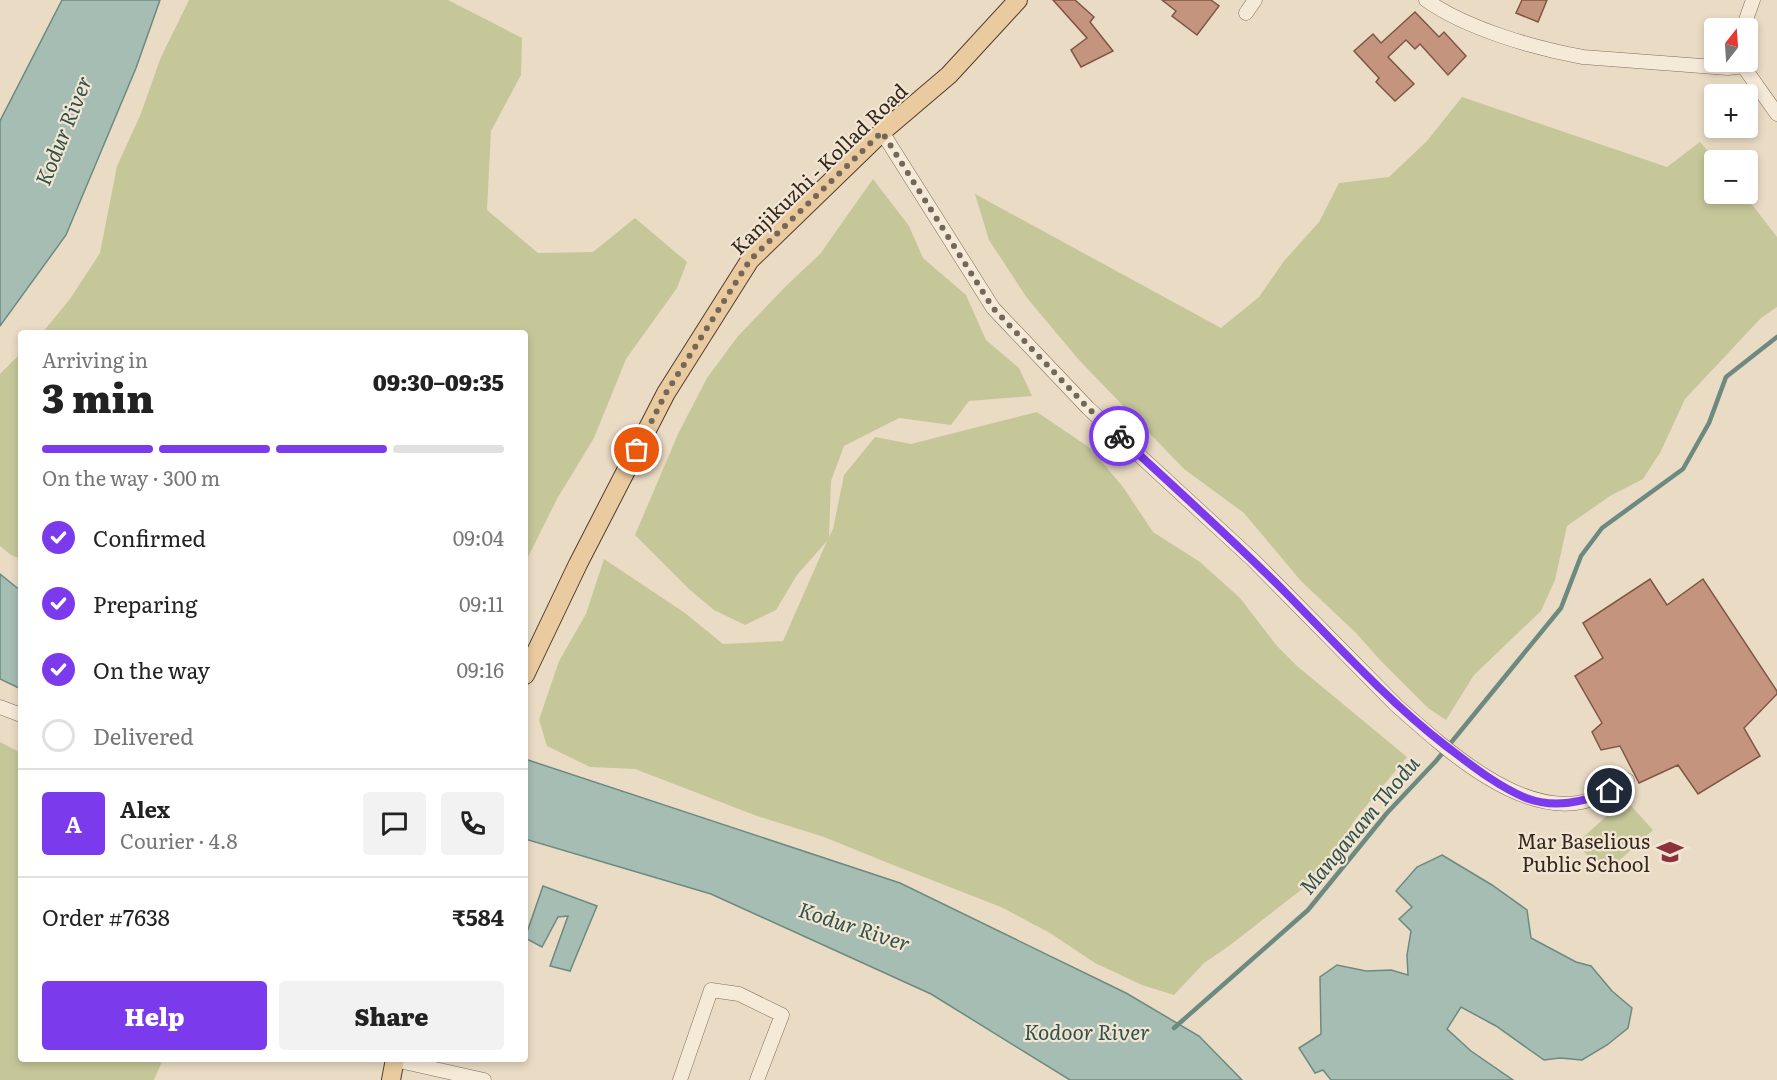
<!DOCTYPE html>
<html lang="en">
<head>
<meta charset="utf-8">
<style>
  :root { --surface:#fff; --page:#f2f2f2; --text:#222; --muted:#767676; --line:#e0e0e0; --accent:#7c3aed }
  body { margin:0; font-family:Literata,serif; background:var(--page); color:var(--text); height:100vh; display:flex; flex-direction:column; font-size:22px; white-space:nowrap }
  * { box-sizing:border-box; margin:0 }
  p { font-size:20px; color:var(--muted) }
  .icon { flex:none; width:33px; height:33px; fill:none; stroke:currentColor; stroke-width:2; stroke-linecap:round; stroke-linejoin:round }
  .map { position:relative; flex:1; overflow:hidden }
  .details { position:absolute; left:18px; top:330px; width:510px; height:732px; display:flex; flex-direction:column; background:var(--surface); border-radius:6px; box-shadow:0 3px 9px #0003 }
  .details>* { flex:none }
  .needle { width:39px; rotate:17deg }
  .fabs { position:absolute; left:1704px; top:18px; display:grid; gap:12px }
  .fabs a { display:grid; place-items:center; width:54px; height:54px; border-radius:6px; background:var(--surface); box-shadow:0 3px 9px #0003; font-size:30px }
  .pin { position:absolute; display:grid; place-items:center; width:51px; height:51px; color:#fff; margin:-26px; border:3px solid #fff; border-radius:50%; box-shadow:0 2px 6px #0007 }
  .courier { position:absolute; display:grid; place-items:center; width:60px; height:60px; margin:-30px; border:4px solid #7c3aed; border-radius:50%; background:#fff; color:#222; box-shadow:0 2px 8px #0007 }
  .overview em { font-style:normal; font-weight:800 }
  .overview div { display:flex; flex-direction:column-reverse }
  .overview { display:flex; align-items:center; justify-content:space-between; height:102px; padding:0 24px }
  h1 { font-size:39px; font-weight:800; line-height:45px }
  .bar { display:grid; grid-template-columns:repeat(4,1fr); gap:9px 6px; align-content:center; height:72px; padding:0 24px }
  .bar i { height:8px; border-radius:4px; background:var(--line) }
  .bar .on { background:var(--accent) }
  .bar p { grid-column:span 4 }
  .line { display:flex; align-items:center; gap:15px; padding:0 24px; border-top:2px solid var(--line) }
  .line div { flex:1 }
  .round { display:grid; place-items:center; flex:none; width:63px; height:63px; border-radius:6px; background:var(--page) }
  ol { padding:0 24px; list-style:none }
  li { display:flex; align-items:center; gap:18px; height:66px }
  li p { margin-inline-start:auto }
  li .icon { padding:6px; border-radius:50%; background:var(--accent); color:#fff; stroke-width:4 }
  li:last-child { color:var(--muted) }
  li i { width:33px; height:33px; border:3px solid var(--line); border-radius:50% }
  .cta { display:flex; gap:12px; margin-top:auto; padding:12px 24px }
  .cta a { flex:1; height:69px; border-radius:6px; background:var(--accent); color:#fff; font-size:24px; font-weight:800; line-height:69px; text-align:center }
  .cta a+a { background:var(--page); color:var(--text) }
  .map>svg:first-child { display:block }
</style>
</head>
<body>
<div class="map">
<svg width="1777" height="1080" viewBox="0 0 1777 1080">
  <rect width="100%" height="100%" fill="#eadbc4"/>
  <path fill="#c6c799" d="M 189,0 L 448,0 L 522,38 L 521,75 L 491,131 L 487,210 L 538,253 L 593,252 L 635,218 L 687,262 L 677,288 L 626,359 L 594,438 L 557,499 L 525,563 L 525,333 L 42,333 L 70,299 L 100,253 L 117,166 L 140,116 L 161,57 Z
    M 1462,97 L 1667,167 L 1700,142 L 1716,160 L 1714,194 L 1744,194 L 1777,237 L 1777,307 L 1761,318 L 1685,399 L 1661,451 L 1643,479 L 1610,496 L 1567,526 L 1555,580 L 1541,611 L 1474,675 L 1446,720 L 1428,708 L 1380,660 L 1356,633 L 1301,581 L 1244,513 L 1184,469 L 1079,360 L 1027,298 L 989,240 L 975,194 L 1221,328 L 1259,297 L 1284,261 L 1319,222 L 1339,183 L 1389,177 L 1427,141 Z
    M 873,179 L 909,226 L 923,258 L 966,295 L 986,340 L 1019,368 L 1032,396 L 969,401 L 951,425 L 899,418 L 844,446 L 831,481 L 829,537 L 833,529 L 844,475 L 875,437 L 911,444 L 1037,412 L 1090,448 L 1123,487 L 1153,532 L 1200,562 L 1240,598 L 1277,646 L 1297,666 L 1407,757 L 1357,817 L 1332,854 L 1310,883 L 1229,946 L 1204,963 L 1174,995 L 1142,985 L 1095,963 L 1050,933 L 1001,907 L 893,865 L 824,837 L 757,816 L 635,769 L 590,767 L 547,746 L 539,720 L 559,661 L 586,614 L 604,559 L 685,613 L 723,644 L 783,641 L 827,541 L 797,575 L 776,610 L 745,625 L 714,610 L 690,590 L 635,535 L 678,434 L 707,378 L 738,336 L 786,286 L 820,254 Z
    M 21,353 L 21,559 L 11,555 L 0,546 L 0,374 Z
    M 0,742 L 21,753 L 21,1059 L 163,1059 L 154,1080 L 0,1080 Z
    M 1625,799 L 1653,830 L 1603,875 L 1577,843 Z"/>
  <path fill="#a6bdb4" stroke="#6d8a80" stroke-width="1.5" d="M 62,0 L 160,0 L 136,68 L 66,235 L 0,326 L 0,121 Z
    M 0,574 L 21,591 L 21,689 L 0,679 Z
    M 525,759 L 900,883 L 1126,993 L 1199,1036 L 1242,1080 L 1070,1080 L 931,994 L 711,894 L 525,839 Z
    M 1442,855 L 1492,885 L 1527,910 L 1531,938 L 1576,962 L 1591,966 L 1612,991 L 1632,1008 L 1628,1028 L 1607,1045 L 1582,1060 L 1560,1058 L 1544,1060 L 1496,1026 L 1461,1007 L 1447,1029 L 1471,1051 L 1513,1080 L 1331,1080 L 1323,1070 L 1315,1073 L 1299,1048 L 1321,1034 L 1320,977 L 1337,965 L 1366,971 L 1391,970 L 1408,975 L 1407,955 L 1411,931 L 1399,919 L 1412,907 L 1396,891 L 1417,867 Z
    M 543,886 L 597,906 L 570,971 L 550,966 L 568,916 L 558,917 L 542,947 L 525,938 Z"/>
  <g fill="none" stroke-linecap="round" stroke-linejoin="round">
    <path stroke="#6d8a80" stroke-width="4.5" d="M 1174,1028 L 1308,910 L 1387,813 L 1436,761 L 1561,608 L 1581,556 L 1602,528 L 1683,469 L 1709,423 L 1726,377 L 1777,337"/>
  </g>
  <path fill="#c4947e" stroke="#7f5644" stroke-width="1.5" d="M 1053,0 L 1075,0 L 1094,17 L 1090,22 L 1113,51 L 1081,67 L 1071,50 L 1087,38 Z
    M 1162,0 L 1211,0 L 1219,6 L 1197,35 L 1172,16 L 1176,11 Z
    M 1522,0 L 1547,0 L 1538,22 L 1516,13 Z
    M 1415,12 L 1439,37 L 1444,32 L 1466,56 L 1448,75 L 1420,44 L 1415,49 L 1406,40 L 1388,57 L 1414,84 L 1395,101 L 1376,82 L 1379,78 L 1354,51 L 1373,34 L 1381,43 Z
    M 1650,579 L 1667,605 L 1703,579 L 1777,691 L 1777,694 L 1744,728 L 1760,756 L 1698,794 L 1678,765 L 1639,783 L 1620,746 L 1601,750 L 1592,732 L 1602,723 L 1575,676 L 1603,658 L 1583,623 Z"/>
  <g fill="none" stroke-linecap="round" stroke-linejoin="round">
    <g stroke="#836d5c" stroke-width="15">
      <path id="minor" d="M 1426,0 C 1467,29 1534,48 1583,57 L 1728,68 L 1743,66
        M 1246,13 L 1255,0
        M 1743,28 L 1753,0
        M 1742,62 L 1743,66 L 1777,114
        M 882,132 L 993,308 L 1088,408 L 1253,560 L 1396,705 C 1441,745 1517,816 1582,802 C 1599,798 1613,789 1627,780
        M 0,707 L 21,715
        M 395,1060 L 484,1080
        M 680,1080 L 711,990 L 739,994 L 782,1015 L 757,1080"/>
    </g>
    <g stroke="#513c30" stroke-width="20">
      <path id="major" d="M 525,675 L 578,564 L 666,393 L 750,260 L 882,132 L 949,75 L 1018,0
        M 391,1080 L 395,1059"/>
    </g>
    <use href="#minor" stroke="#f5e9d7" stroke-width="14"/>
    <use href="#major" stroke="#eacb9f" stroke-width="18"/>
  </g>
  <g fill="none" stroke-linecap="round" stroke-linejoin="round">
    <path stroke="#746659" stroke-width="6" stroke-dasharray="0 10.8" d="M 637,450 L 666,393 L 750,260 L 882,132 L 993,308 L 1088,408 L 1119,436"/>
    <path stroke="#7c3aed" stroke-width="8" d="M 1119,436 C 1175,488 1231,538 1285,592 C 1337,645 1387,700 1446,746 C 1471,765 1497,786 1526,798 C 1555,809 1583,802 1610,791"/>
  </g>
  <defs>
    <g id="school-bare" transform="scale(2.07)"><path d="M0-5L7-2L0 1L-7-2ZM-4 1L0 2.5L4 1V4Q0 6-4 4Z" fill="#8c323c" stroke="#f2e6d3" stroke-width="2.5" paint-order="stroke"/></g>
  </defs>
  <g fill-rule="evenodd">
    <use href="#school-bare" x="1670" y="852"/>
  </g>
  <g text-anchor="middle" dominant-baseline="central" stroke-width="4.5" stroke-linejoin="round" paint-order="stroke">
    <g font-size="20" fill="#34271f" stroke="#f2e6d3">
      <text transform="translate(818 168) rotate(-44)">Kanjikuzhi - Kollad Road</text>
    </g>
    <g font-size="20" fill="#34271f" stroke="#f2e6d3" text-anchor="end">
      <text x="1650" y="840">Mar Baselious<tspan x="1650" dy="23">Public School</tspan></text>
    </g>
    <g font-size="21" font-style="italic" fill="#30524d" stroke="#f2e6d3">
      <text transform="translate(62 130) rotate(-68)">Kodur River</text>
      <text transform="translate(1358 824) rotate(-50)">Manganam Thodu</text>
      <text transform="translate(855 925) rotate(18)">Kodur River</text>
      <text x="1087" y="1030">Kodoor River</text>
    </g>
  </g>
</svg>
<div class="fabs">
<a><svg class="needle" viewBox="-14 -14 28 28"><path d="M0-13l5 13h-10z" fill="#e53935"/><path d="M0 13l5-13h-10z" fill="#767676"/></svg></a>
<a>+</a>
<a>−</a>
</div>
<div class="pin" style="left:637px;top:450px;background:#ea580c"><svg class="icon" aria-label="bag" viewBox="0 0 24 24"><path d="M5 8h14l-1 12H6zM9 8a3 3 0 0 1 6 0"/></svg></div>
<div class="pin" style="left:1610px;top:791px;background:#1f2937"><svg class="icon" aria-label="home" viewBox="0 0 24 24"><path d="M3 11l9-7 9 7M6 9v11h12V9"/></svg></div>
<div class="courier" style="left:1119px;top:436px"><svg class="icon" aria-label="bike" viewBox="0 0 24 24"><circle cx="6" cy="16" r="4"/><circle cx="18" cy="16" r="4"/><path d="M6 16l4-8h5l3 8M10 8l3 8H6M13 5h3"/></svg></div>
<section class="details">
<div class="overview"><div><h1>3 min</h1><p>Arriving in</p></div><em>09:30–09:35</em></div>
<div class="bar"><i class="on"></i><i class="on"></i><i class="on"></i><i></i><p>On the way · 300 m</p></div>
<ol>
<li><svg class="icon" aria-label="check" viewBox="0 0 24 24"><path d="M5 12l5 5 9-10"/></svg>Confirmed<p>09:04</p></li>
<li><svg class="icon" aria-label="check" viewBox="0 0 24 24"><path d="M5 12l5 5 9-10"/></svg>Preparing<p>09:11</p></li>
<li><svg class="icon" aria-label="check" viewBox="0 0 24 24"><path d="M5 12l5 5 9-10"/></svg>On the way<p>09:16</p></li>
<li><i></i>Delivered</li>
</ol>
<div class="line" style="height:108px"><b class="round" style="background:var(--accent);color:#fff">A</b><div><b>Alex</b><p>Courier · 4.8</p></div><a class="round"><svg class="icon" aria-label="chat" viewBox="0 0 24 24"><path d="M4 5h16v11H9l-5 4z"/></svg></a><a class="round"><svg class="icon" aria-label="phone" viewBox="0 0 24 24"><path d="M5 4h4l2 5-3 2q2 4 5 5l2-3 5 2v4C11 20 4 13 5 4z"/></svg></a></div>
<div class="line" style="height:78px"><div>Order #7638</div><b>₹584</b></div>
<div class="cta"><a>Help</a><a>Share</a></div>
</section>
</div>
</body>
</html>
